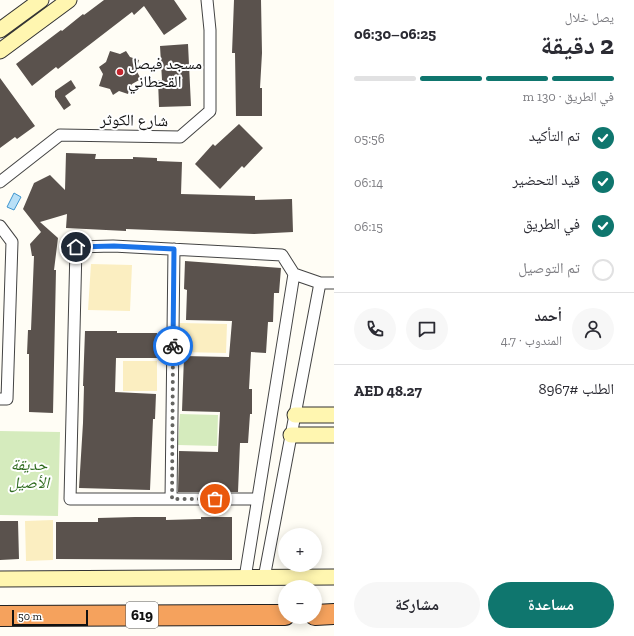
<!DOCTYPE html>
<html lang="ar">
<head>
<meta charset="utf-8">
<style>
  :root { --surface:#fff; --page:#f7f7f7; --text:#2b2b33; --muted:#7c7c81; --line:#e1e1e2; --accent:#0f766e }
  body { margin:0; font-family:"Zilla Slab","Noto Naskh Arabic",serif; background:var(--page); color:var(--text); direction:rtl; height:100vh; display:flex; flex-direction:column; font-size:15px; white-space:nowrap }
  * { box-sizing:border-box; margin:0 }
  p { font-size:13px; color:var(--muted) }
  .icon { flex:none; width:22px; height:22px; fill:none; stroke:currentColor; stroke-width:2; stroke-linecap:round; stroke-linejoin:round }
  .map { position:relative; flex:1; overflow:hidden; direction:ltr }
  .side { display:flex; flex-direction:column; background:var(--surface); width:300px }
  .side>* { flex:none }
  .tools { position:absolute; left:278px; top:528px; display:grid; gap:8px }
  .tools a { display:grid; place-items:center; width:44px; height:44px; border-radius:50%; background:var(--surface); box-shadow:0 2px 10px #0003; font-size:20px }
  .scale { position:absolute; left:12px; bottom:10px; width:76px; box-sizing:border-box; padding-left:4px; border:2px solid #111; border-top:0; font-size:11px; line-height:14px; white-space:nowrap; color:#111; -webkit-text-stroke:3px #fff; paint-order:stroke }
  .pin { position:absolute; display:grid; place-items:center; width:34px; height:34px; color:#fff; margin:-17px; border:2px solid #fff; border-radius:50%; box-shadow:0 1px 4px #0007 }
  .courier { position:absolute; display:grid; place-items:center; width:40px; height:40px; margin:-20px; border:3px solid #1a73e8; border-radius:50%; background:#fff; color:#222; box-shadow:0 1px 5px #0007 }
  .overview em { font-style:normal; font-weight:800 }
  .overview div { display:flex; flex-direction:column-reverse }
  .overview { display:flex; align-items:center; justify-content:space-between; height:68px; padding:0 20px }
  h1 { font-size:26px; font-weight:800; line-height:30px }
  .bar { display:grid; grid-template-columns:repeat(4,1fr); gap:6px 4px; align-content:center; height:48px; padding:0 20px }
  .bar i { height:5px; border-radius:3px; background:var(--line) }
  .bar .on { background:var(--accent) }
  .bar p { grid-column:span 4 }
  .line { display:flex; align-items:center; gap:10px; padding:0 20px; border-top:1px solid var(--line) }
  .line div { flex:1 }
  .round { display:grid; place-items:center; flex:none; width:42px; height:42px; border-radius:21px; background:var(--page) }
  ol { padding:0 20px; list-style:none }
  li { display:flex; align-items:center; gap:12px; height:44px }
  li p { margin-inline-start:auto }
  li .icon { padding:4px; border-radius:50%; background:var(--accent); color:#fff; stroke-width:4 }
  li:last-child { color:var(--muted) }
  li i { width:22px; height:22px; border:2px solid var(--line); border-radius:50% }
  .cta { display:flex; gap:8px; margin-top:auto; padding:8px 20px }
  .cta a { flex:1; height:46px; border-radius:24px; background:var(--accent); color:#fff; font-size:16px; font-weight:800; line-height:46px; text-align:center }
  .cta a+a { background:var(--page); color:var(--text) }
  main { display:flex; flex:1; min-height:0 }
  .map>svg:first-child { display:block }
</style>
</head>
<body>
<main>
<section class="side">
<div class="overview"><div><h1>2 دقيقة</h1><p>يصل خلال</p></div><em>06:25–06:30</em></div>
<div class="bar"><i class="on"></i><i class="on"></i><i class="on"></i><i></i><p>في الطريق · 130 m</p></div>
<ol>
<li><svg class="icon" aria-label="check" viewBox="0 0 24 24"><path d="M5 12l5 5 9-10"/></svg>تم التأكيد<p>05:56</p></li>
<li><svg class="icon" aria-label="check" viewBox="0 0 24 24"><path d="M5 12l5 5 9-10"/></svg>قيد التحضير<p>06:14</p></li>
<li><svg class="icon" aria-label="check" viewBox="0 0 24 24"><path d="M5 12l5 5 9-10"/></svg>في الطريق<p>06:15</p></li>
<li><i></i>تم التوصيل</li>
</ol>
<div class="line" style="height:72px"><a class="round"><svg class="icon" aria-label="person" viewBox="0 0 24 24"><circle cx="12" cy="8" r="4"/><path d="M4 21q1-7 8-7t8 7"/></svg></a><div><b>أحمد</b><p>المندوب · 4.7</p></div><a class="round"><svg class="icon" aria-label="chat" viewBox="0 0 24 24"><path d="M4 5h16v11H9l-5 4z"/></svg></a><a class="round"><svg class="icon" aria-label="phone" viewBox="0 0 24 24"><path d="M5 4h4l2 5-3 2q2 4 5 5l2-3 5 2v4C11 20 4 13 5 4z"/></svg></a></div>
<div class="line" style="height:52px"><div>الطلب #8967</div><b>AED 48.27</b></div>
<div class="cta"><a>مساعدة</a><a>مشاركة</a></div>
</section>
<div class="map">
<svg width="334" height="636" viewBox="0 0 334 636">
  <rect width="100%" height="100%" fill="#fffdf5"/>
  <path fill="#d5ebbd" d="M 180,414 L 218,415 L 217,446 L 178,445 Z
    M 0,431 L 60,432 L 58,516 L 0,515 Z"/>
  <path fill="#fbeec1" d="M 91,264 L 132,265 L 130,311 L 88,310 Z
    M 180,323 L 227,324 L 226,353 L 180,352 Z
    M 123,361 L 157,361 L 157,391 L 123,391 Z
    M 53,520 L 53,560 L 26,561 L 25,521 Z"/>
  <path fill="#b9e0f7" stroke="#3f96cf" d="M 14,193 L 21,197 L 14,210 L 7,207 Z"/>
  <path fill="#5a524d" d="M 104,0 L 174,0 L 187,19 L 164,35 L 144,6 L 134,15 L 132,12 L 58,69 L 56,67 L 32,86 L 16,64 L 61,30 L 62,31 L 83,14 L 84,15 Z
    M 234,0 L 261,0 L 262,53 L 260,88 L 262,88 L 262,116 L 236,116 L 235,53 L 232,53 Z
    M 188,44 L 191,106 L 159,107 L 158,80 L 162,80 L 160,46 Z
    M 110,51 L 120,54 L 126,51 L 130,57 L 139,60 L 136,70 L 141,79 L 132,84 L 128,94 L 119,91 L 113,95 L 110,89 L 99,86 L 103,74 L 99,67 L 106,62 Z
    M 0,78 L 35,126 L 17,139 L 15,137 L 0,148 Z
    M 71,80 L 76,88 L 65,96 L 71,105 L 64,110 L 55,97 L 55,91 Z
    M 239,124 L 263,148 L 244,168 L 242,166 L 220,189 L 195,164 L 213,144 L 215,146 Z
    M 66,153 L 96,154 L 95,159 L 133,159 L 133,157 L 157,158 L 157,161 L 182,162 L 181,194 L 255,196 L 255,200 L 292,199 L 293,232 L 254,234 L 126,229 L 126,231 L 66,228 L 67,214 L 40,222 L 58,238 L 54,270 L 56,270 L 53,413 L 29,412 L 29,354 L 27,354 L 28,330 L 31,330 L 34,256 L 32,256 L 30,244 L 41,232 L 23,209 L 34,183 L 50,175 L 65,190 Z
    M 185,261 L 281,268 L 279,293 L 274,293 L 273,322 L 268,322 L 266,353 L 251,352 L 249,389 L 252,389 L 252,414 L 250,414 L 248,443 L 240,443 L 238,492 L 178,492 L 179,451 L 218,452 L 220,412 L 182,411 L 184,356 L 229,357 L 232,321 L 186,320 L 187,290 L 184,289 Z
    M 85,331 L 117,331 L 117,333 L 157,333 L 157,358 L 116,358 L 115,392 L 156,394 L 155,419 L 153,419 L 150,490 L 79,488 L 83,423 L 84,386 L 83,386 Z
    M 135,517 L 166,517 L 166,520 L 201,519 L 201,517 L 232,517 L 232,560 L 56,559 L 56,522 L 98,522 L 98,518 Z
    M 0,521 L 18,521 L 19,559 L 0,560 Z"/>
  <g fill="none" stroke-linecap="round" stroke-linejoin="round">
    <g stroke="#444" stroke-width="13">
      <path id="street" d="M 0,182 L 60,135 L 180,137 L 210,111 L 210,30 L 207,0
        M 0,226 L 12,242 L 7,399 L 0,399
        M 171,499 L 174,249
        M 258,499 L 70,499 L 76,247 L 113,246 L 282,255 L 294,274 L 320,283 L 334,283
        M 245,578 L 294,274
        M 264,578 L 320,283"/>
    </g>
    <g stroke="#333" stroke-width="17">
      <path id="secondary" d="M 0,30 L 41,0
        M 0,51 L 69,0
        M 295,415 L 334,415
        M 291,435 L 334,435
        M 0,579 L 334,577"/>
    </g>
    <g stroke="#222" stroke-width="22">
      <path id="highway" d="M 315,615 L 334,614
        M 0,616 L 285,615"/>
    </g>
    <use href="#street" stroke="#fff" stroke-width="11"/>
    <use href="#secondary" stroke="#fff6b0" stroke-width="15"/>
    <use href="#highway" stroke="#f5a25d" stroke-width="20"/>
  </g>
  <g fill="none" stroke-linecap="round" stroke-linejoin="round">
    <path stroke="#646461" stroke-width="4" stroke-dasharray="0 7.2" d="M 173,346 L 172,499 L 215,499"/>
    <path stroke="#1a73e8" stroke-width="5" d="M 76,247 L 114,246 L 174,249 L 173,346"/>
  </g>
  <circle fill="#c4262e" stroke="#fff" stroke-width="1.5" cx="120" cy="72" r="4"/>
  <g text-anchor="middle" dominant-baseline="central" stroke-width="4" stroke-linejoin="round" paint-order="stroke">
    <rect fill="#fff" stroke="#585858" stroke-width="1" x="126" y="602" width="32" height="26" rx="3"/>
    <g font-size="15" font-weight="bold" fill="#111">
      <text x="142" y="615">619</text>
    </g>
    <g font-size="16" fill="#111" stroke="#fff" text-anchor="start">
      <text x="128" y="63">مسجد فيصل<tspan x="128" dy="18">القحطاني</tspan></text>
    </g>
    <g font-size="16" fill="#111" stroke="#fff">
      <text transform="translate(134 120) rotate(1)">شارع الكوثر</text>
    </g>
    <g font-size="16" font-style="italic" fill="#2f6b1f" stroke="#fff">
      <text x="29" y="464">حديقة<tspan x="29" dy="18">الأصيل</tspan></text>
    </g>
  </g>
</svg>
<div class="tools">
<a>+</a>
<a>−</a>
</div>
<div class="scale">50 m</div>
<div class="pin" style="left:215px;top:499px;background:#ea580c"><svg class="icon" aria-label="bag" viewBox="0 0 24 24"><path d="M5 8h14l-1 12H6zM9 8a3 3 0 0 1 6 0"/></svg></div>
<div class="pin" style="left:76px;top:247px;background:#1f2937"><svg class="icon" aria-label="home" viewBox="0 0 24 24"><path d="M3 11l9-7 9 7M6 9v11h12V9"/></svg></div>
<div class="courier" style="left:173px;top:346px"><svg class="icon" aria-label="bike" viewBox="0 0 24 24"><circle cx="6" cy="16" r="4"/><circle cx="18" cy="16" r="4"/><path d="M6 16l4-8h5l3 8M10 8l3 8H6M13 5h3"/></svg></div>
</div>
</main>
</body>
</html>
